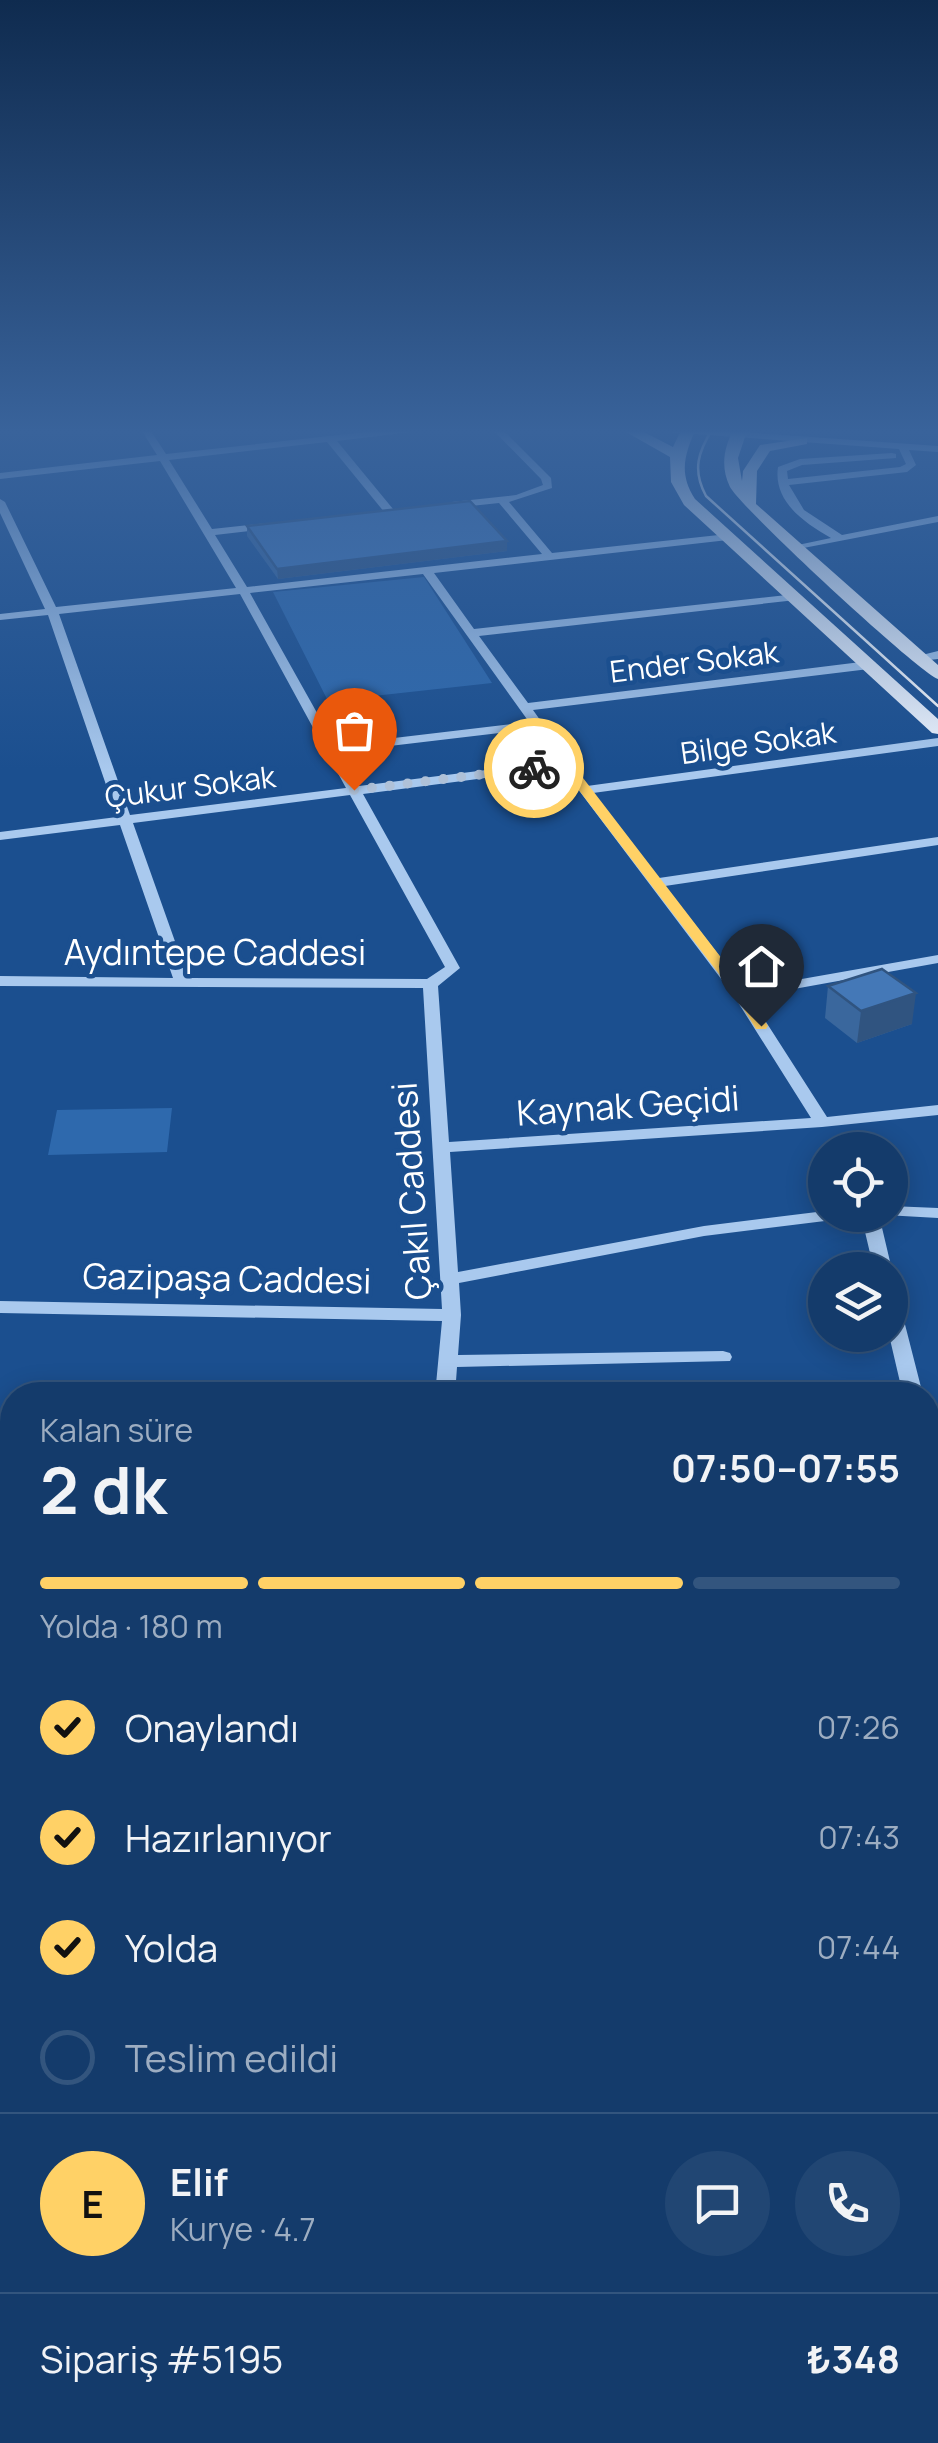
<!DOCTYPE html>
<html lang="tr">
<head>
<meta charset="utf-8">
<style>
  :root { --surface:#143b6b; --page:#214673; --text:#f1f3f6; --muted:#9dadc1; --line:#33557e; --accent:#ffd166 }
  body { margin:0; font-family:Manrope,sans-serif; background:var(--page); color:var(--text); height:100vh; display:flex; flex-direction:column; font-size:38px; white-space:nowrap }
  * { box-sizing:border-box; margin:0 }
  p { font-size:32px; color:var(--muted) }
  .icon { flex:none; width:55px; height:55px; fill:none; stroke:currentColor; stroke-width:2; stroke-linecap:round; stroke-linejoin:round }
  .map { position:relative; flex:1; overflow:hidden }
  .side { position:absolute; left:0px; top:1382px; width:940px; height:1062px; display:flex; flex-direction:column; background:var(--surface); border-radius:40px 40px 0 0; box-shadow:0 5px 25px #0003,0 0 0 2px var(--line) }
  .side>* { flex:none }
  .fabs { position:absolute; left:808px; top:1132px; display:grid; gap:20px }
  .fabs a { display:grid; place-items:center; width:100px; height:100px; border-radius:50%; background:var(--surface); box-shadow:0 5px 25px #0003,0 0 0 2px var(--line); font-size:50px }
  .pin { position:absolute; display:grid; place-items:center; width:85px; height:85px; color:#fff; margin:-102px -42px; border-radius:50% 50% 50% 0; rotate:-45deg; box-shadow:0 0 10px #0007 }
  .pin .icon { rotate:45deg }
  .courier { position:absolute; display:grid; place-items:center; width:100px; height:100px; margin:-50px; border:8px solid #ffd166; border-radius:50%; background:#fff; color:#222; box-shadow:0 2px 12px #0007 }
  .summary em { font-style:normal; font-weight:700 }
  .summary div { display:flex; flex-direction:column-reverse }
  .summary { display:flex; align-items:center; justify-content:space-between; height:170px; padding:0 40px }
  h1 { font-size:65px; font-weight:700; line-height:75px }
  .bar { display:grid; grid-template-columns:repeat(4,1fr); gap:15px 10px; align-content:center; height:120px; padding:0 40px }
  .bar i { height:12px; border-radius:8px; background:var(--line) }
  .bar .on { background:var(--accent) }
  .bar p { grid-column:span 4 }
  .line { display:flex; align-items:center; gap:25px; padding:0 40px; border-top:2px solid var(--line) }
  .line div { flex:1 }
  .round { display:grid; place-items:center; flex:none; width:105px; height:105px; border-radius:52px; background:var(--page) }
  ol { padding:0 40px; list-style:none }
  li { display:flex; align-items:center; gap:30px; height:110px }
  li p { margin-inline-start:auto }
  li .icon { padding:10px; border-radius:50%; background:var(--accent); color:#111; stroke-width:4 }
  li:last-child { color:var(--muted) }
  li i { width:55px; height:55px; border:5px solid var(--line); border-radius:50% }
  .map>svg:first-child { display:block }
</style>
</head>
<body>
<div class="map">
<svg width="938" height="2443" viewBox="0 0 938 2443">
  <rect width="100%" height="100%" fill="#1b4f8f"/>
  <path fill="#2e69ad" d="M 424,577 L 492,683 L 328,701 L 273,592 Z
    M 172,1108 L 167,1152 L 48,1155 L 57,1110 Z"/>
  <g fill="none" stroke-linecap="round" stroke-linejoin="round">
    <path fill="#a9c9ee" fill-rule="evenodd" d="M 140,428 L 149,428 L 166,454 L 403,428 L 460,428 L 455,431 L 411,432 L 337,441 L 393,509 L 394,511 L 389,514 L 385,513 L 327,442 L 169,460 L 212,529 L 267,523 L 272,526 L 267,529 L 215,535 L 247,587 L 542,554 L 499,503 L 452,508 L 447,505 L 452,502 L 516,495 L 543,485 L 541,479 L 491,428 L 501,428 L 551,478 L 552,488 L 509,502 L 552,553 L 728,534 L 733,537 L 728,540 L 434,573 L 474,629 L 796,594 L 802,597 L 796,600 L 479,636 L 528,703 L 869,661 L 875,665 L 869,669 L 533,710 L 587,786 L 938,738 L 938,746 L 593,793 L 659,878 L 938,837 L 938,845 L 665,886 L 745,989 L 938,955 L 938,963 L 750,997 L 827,1117 L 938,1105 L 938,1115 L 822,1127 L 450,1152 L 458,1272 L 704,1226 L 825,1211 L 825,1215 L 842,1215 L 833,1220 L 704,1236 L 459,1283 L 461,1315 L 458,1355 L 723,1351 L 730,1353 L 732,1357 L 730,1361 L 457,1367 L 455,1395 L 435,1395 L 442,1321 L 0,1313 L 0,1301 L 442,1309 L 423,988 L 0,986 L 0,976 L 173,978 L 120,825 L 0,840 L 0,832 L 117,817 L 48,615 L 0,620 L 0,614 L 45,609 L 0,513 L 0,499 L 5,502 L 56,607 L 236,588 L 160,461 L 0,479 L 0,473 L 157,455 ZM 423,574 L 529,722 L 335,745 L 250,593 ZM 240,594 L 346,788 L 130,815 L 59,614 ZM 534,729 L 557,761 L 359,786 L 339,752 ZM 562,768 L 734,996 L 811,1118 L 449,1142 L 438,986 L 460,968 L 363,794 ZM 350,795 L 445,967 L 427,979 L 188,978 L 133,823 Z
      M 648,428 L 686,428 L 938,446 L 938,452 L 909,450 L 916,465 L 907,472 L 789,485 L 804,510 L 842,535 L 938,516 L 938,522 L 793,550 L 793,546 L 831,538 C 803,522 773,501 778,467 L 800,459 L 892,453 L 896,454 L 896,458 L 802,465 L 787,471 L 788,479 L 900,467 L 906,464 L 899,449 L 653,431 Z
      M 938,651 L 938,659 L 920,661 L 914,657 Z
      M 890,1206 L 938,1208 L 938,1218 L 885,1215 L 890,1215 Z
      M 861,1215 L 879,1215 L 892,1270 L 890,1273 L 890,1270 L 874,1270 Z
      M 890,1295 L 899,1301 L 923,1395 L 903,1395 L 889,1335 Z
      M 928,1446 L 935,1448 L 938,1453 L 938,1501 L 931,1499 L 928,1492 Z
      M 928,1529 L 938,1529 L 938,1543 L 928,1543 Z
      M 928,1648 L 938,1648 L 938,1664 L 928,1664 Z
      M 12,1731 L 12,1749 L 0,1750 L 0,1732 Z
      M 928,1830 L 938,1831 L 938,1851 L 928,1849 Z
      M 0,1983 L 12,1983 L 12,2005 L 0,2005 Z
      M 0,2235 L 12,2236 L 12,2262 L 0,2261 Z"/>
    <path fill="#f0f6ff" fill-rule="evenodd" d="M 619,428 L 636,428 L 673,447 L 682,428 L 696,428 C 685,454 678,473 695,499 L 938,719 L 938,734 L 932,733 L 684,505 L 671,482 L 670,457 Z
      M 734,428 L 748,428 L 738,458 L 742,481 L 743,471 L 760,445 L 807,438 L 807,444 L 770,451 L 757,471 L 756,504 L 938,665 L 938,679 C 918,672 741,508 730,487 C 720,466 724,448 734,428 Z
      M 938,2277 L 938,2315 L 928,2317 L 928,2279 Z
      M 0,2322 L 12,2323 L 12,2363 L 0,2362 Z"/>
    <path stroke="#fff" stroke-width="2.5" d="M 713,428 C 698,452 692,470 706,496 L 938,706"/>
    <path stroke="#fff" stroke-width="4" d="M 0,2367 L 12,2368
      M 928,2380 L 938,2380
      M 0,2410 L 12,2410
      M 358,2432 L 419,2437 L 925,2443"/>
  </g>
  <path fill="#3a679d" d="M 247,526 L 507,541 L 507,551 L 278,579 L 247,536 Z
    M 828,986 L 912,1024 L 857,1043 L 825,1018 Z"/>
  <path fill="#305480" d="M 507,541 L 507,551 L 278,579 L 277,569 Z
    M 916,993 L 912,1024 L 857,1043 L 861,1011 Z"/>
  <path fill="#4478b7" stroke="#305480" stroke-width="2.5" d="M 470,501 L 507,541 L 277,569 L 247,526 Z
    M 882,969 L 916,993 L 861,1011 L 828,986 Z"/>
  <linearGradient id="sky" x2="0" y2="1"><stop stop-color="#0f2b4f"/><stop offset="0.56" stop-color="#39639b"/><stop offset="1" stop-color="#39639b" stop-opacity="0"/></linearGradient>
  <rect width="938" height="770" fill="url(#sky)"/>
  <path fill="#ffd166" d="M 570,761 L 746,990 L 768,1026 L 766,1029 L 756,1029 L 735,995 L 562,768 L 534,771 L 528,768 Z"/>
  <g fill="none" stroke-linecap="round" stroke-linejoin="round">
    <path stroke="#afc1d8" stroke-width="10" stroke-dasharray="0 18" d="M 354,790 L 534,768"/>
  </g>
  <g text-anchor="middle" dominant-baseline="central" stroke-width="9" stroke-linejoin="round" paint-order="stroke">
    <g font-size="30" fill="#fff" stroke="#1b4f8f">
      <text transform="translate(694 661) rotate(-7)">Ender Sokak</text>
      <text transform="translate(758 742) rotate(-8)">Bilge Sokak</text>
      <text transform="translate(190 786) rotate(-7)">Çukur Sokak</text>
    </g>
    <g font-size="35" fill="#fff" stroke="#1b4f8f">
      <text x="215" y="952">Aydıntepe Caddesi</text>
      <text transform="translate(628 1105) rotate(-4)">Kaynak Geçidi</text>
      <text transform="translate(411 1191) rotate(-94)">Çakıl Caddesi</text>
      <text transform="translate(227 1278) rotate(1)">Gazipaşa Caddesi</text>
    </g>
  </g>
</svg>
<div class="fabs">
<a><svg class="icon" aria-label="locate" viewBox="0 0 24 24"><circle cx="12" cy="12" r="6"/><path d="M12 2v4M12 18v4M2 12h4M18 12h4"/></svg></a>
<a><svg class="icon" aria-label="layers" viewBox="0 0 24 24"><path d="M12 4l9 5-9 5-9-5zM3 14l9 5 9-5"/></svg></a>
</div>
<div class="pin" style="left:354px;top:790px;background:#ea580c"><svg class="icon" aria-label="bag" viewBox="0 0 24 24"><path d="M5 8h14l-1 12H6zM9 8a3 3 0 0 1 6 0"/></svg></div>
<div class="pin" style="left:761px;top:1026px;background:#1f2937"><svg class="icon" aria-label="home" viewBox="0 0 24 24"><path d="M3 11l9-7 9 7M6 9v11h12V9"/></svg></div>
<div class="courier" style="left:534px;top:768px"><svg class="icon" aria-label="bike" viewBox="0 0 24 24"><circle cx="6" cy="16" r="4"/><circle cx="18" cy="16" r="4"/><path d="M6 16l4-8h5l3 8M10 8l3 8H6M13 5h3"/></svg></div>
<section class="side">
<div class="summary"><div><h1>2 dk</h1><p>Kalan süre</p></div><em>07:50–07:55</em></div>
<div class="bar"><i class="on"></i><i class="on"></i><i class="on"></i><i></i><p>Yolda · 180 m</p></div>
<ol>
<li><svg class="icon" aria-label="check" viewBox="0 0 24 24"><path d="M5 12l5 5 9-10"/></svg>Onaylandı<p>07:26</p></li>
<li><svg class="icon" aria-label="check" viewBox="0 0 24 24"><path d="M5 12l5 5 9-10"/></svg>Hazırlanıyor<p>07:43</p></li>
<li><svg class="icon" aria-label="check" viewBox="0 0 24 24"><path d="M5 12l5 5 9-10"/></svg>Yolda<p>07:44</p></li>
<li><i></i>Teslim edildi</li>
</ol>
<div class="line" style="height:180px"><b class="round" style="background:var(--accent);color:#111">E</b><div><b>Elif</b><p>Kurye · 4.7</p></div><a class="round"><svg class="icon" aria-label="chat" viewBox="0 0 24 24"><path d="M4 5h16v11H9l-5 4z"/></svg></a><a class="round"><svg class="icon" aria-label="phone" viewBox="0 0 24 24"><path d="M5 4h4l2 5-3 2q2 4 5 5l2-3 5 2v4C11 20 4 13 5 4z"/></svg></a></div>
<div class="line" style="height:130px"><div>Sipariş #5195</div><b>₺348</b></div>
</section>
</div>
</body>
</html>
